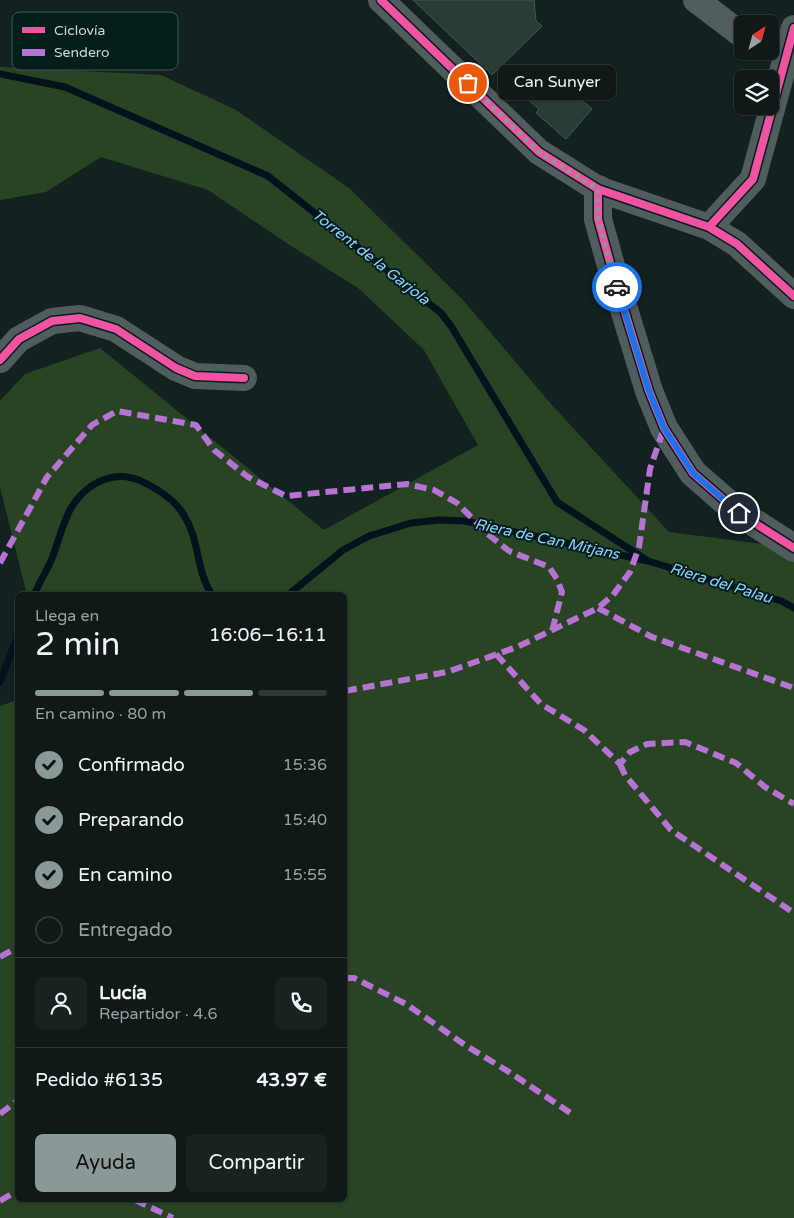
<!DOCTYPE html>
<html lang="es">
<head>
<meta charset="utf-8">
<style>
  :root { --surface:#0e1918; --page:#172221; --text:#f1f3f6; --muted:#9ba0a2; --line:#2e3837; --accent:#8a9997 }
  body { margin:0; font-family:"Varela Round",sans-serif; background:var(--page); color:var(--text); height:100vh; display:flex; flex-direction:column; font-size:19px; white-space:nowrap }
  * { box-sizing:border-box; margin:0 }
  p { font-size:16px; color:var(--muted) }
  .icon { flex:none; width:28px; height:28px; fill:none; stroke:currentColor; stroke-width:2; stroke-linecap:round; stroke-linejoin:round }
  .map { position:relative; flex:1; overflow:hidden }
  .details { position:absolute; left:15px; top:592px; width:332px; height:610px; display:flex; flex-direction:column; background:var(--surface); border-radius:8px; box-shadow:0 1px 4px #0004,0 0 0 1px var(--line) }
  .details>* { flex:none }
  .needle { width:32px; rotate:36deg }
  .buttons { position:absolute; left:734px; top:15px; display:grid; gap:10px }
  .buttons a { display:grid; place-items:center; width:45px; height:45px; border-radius:8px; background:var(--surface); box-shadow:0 1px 4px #0004,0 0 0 1px var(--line); font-size:25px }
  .pin { position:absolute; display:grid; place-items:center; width:42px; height:42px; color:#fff; margin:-21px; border:2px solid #fff; border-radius:50%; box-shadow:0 1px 5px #0007 }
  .courier { position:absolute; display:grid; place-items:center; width:50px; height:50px; margin:-25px; border:4px solid #1a73e8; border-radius:50%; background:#fff; color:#222; box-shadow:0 1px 6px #0007 }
  .bubble { position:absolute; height:35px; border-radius:8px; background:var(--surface); box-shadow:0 1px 4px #0004,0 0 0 1px var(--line); font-size:16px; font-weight:600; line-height:35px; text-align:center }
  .summary em { font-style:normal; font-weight:600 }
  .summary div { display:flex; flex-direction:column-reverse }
  .summary { display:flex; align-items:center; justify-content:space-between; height:85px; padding:0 20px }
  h1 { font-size:32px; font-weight:600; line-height:38px }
  .bar { display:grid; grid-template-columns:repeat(4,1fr); gap:8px 5px; align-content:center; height:60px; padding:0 20px }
  .bar i { height:6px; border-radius:4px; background:var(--line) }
  .bar .selected { background:var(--accent) }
  .bar p { grid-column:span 4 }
  .line { display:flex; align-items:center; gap:12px; padding:0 20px; border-top:1px solid var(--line) }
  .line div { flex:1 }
  .round { display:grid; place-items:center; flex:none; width:52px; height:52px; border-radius:8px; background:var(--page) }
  ol { padding:0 20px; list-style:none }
  li { display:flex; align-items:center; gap:15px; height:55px }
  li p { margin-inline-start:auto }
  li .icon { padding:5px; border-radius:50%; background:var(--accent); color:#111; stroke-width:4 }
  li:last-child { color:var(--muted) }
  li i { width:28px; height:28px; border:2px solid var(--line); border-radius:50% }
  .primary-button { display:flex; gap:10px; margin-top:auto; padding:10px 20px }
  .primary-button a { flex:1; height:58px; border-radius:8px; background:var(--accent); color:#111; font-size:20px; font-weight:600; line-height:58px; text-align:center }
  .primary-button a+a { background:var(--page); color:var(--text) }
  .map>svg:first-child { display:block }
</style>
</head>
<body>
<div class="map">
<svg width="794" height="1218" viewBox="0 0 794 1218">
  <rect width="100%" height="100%" fill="#132120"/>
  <path fill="#284423" d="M 0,67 L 161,75 L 236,110 L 349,188 L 463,300 L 551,404 L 669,532 L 794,548 L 794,1218 L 0,1218 L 0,706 L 17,700 L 18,1200 L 345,1200 L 345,595 L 27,595 L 0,487 L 0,401 L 25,374 L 100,348 L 324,530 L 478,445 L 424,350 L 358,288 L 291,246 L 208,190 L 101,157 L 46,192 L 0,200 Z"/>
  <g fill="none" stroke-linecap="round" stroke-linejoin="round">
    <path stroke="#03121c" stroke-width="7" d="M 0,74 L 65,87 L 268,176 L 441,313 L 451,326 L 557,502 L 648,561
      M 34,595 C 39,583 46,572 51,561 C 58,544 62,524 71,508 C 88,481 116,468 145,483 C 161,491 177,502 185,517 C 200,542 196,571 212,595
      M 288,595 L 343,550 L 369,536 L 411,523 L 439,520 L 465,521 L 648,561 L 781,601 L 794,608
      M 0,682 L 18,635"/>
  </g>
  <path fill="#283d38" stroke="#4a5553" d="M 413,0 L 534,0 L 536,21 L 542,26 L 492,75 Z
    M 536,70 L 556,87 L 561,82 L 592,109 L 566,139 L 536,113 L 539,109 L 518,91 Z"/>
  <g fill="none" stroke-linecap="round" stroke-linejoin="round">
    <path stroke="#515c5e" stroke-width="26" d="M 381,0 L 539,152 L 598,189 L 709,227 L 737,244 L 794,296
      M 696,0 L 742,35
      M 709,227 L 753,179 L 794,28
      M 0,360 L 19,339 L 52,321 L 80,318 L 116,329 L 176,368 L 195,376 L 244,378"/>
    <path stroke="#515c5e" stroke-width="28" d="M 598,189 L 598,219 L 613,273 L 649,391 L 664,428 L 693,473 L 739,513 L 794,548"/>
    <path stroke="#b673d3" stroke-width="6" stroke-dasharray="12 6" stroke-linecap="butt" d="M 0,563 L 47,477 L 92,425 L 117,411 L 196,425 L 214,450 L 248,477 L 286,496 L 407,484 L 434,490 L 457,503 L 490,536 L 509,551 L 549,567 L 557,579 L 562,592 L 552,631
      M 598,608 L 652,637 L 794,688
      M 496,654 L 541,704 L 584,730 L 620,764 L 630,752 L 647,744 L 685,742 L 736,763 L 765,787 L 794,804
      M 345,691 L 447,672 L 517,647 L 598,608 L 613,595 L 630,572 L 639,547 L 650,469 L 664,428
      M 620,764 L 625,775 L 671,830 L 794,913
      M 0,957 L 18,947
      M 345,978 L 354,978 L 406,1004 L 465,1045 L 509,1072 L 572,1114
      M 0,1114 L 18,1100
      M 135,1200 L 173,1218
      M 0,1201 L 18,1190"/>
    <g stroke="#041e1c" stroke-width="11">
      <path id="cycleway" d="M 381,0 L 539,152 L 598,189 L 709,227 L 737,244 L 794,296
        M 598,189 L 598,219 L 613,273 L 649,391 L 664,428 L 693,473 L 739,513 L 794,548
        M 709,227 L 753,179 L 794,28
        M 0,360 L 19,339 L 52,321 L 80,318 L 116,329 L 176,368 L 195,376 L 244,378"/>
    </g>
    <use href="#cycleway" stroke="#f153a3" stroke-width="8"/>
  </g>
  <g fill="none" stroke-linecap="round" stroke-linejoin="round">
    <path stroke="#8a9997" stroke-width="5" stroke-dasharray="0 9" d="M 468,83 L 539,152 L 598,189 L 598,219 L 617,287"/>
    <path stroke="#1a73e8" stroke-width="6" d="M 617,287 L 649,391 L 664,428 L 693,473 L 739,513"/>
  </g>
  <g text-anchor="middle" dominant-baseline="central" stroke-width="4" stroke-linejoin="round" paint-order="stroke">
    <g font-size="15" font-style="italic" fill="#8cd2fd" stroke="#041e1c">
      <text transform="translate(371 257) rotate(38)">Torrent de la Garjola</text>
      <text transform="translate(547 539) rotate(12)">Riera de Can Mitjans</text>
      <text transform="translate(721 583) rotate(17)">Riera del Palau</text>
    </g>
  </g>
  <rect x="12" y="12" width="166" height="58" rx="8" fill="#041e1c" stroke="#3f5654" stroke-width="1"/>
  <rect x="22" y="27" width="23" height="6" fill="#f153a3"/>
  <rect x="22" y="49" width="23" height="7" fill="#b673d3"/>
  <g font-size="14" fill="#cad9d7">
    <text x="54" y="35">Ciclovía</text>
    <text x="54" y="57">Sendero</text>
  </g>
</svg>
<div class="buttons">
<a><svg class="needle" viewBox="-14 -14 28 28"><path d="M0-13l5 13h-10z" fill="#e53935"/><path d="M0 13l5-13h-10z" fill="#9ba0a2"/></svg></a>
<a><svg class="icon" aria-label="layers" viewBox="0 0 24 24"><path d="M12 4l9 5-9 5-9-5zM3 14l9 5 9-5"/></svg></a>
</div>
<div class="pin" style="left:468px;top:83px;background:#ea580c"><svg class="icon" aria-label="bag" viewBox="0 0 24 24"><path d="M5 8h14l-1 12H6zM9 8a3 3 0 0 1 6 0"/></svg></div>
<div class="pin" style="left:739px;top:513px;background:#1f2937"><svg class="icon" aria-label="home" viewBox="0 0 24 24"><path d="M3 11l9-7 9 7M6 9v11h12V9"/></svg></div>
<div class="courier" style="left:617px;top:287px"><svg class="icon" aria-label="car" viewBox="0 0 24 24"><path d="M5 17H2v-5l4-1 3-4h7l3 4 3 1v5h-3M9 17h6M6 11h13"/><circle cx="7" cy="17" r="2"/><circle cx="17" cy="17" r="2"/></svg></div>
<div class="bubble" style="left:498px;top:65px;width:118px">Can Sunyer</div>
<section class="details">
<div class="summary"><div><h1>2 min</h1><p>Llega en</p></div><em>16:06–16:11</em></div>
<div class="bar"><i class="selected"></i><i class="selected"></i><i class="selected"></i><i></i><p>En camino · 80 m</p></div>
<ol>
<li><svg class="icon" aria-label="check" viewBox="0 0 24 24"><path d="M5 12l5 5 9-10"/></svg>Confirmado<p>15:36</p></li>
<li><svg class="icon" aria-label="check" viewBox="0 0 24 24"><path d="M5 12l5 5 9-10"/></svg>Preparando<p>15:40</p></li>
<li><svg class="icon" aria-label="check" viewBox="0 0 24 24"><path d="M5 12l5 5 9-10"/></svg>En camino<p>15:55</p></li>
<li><i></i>Entregado</li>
</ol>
<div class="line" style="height:90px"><a class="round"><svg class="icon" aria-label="person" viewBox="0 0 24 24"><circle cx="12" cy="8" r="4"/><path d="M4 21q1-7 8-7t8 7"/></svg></a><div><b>Lucía</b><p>Repartidor · 4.6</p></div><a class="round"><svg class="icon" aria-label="phone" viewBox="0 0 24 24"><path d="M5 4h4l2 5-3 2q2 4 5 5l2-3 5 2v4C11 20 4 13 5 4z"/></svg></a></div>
<div class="line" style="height:65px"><div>Pedido #6135</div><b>43.97 €</b></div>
<div class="primary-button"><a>Ayuda</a><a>Compartir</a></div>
</section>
</div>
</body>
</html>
